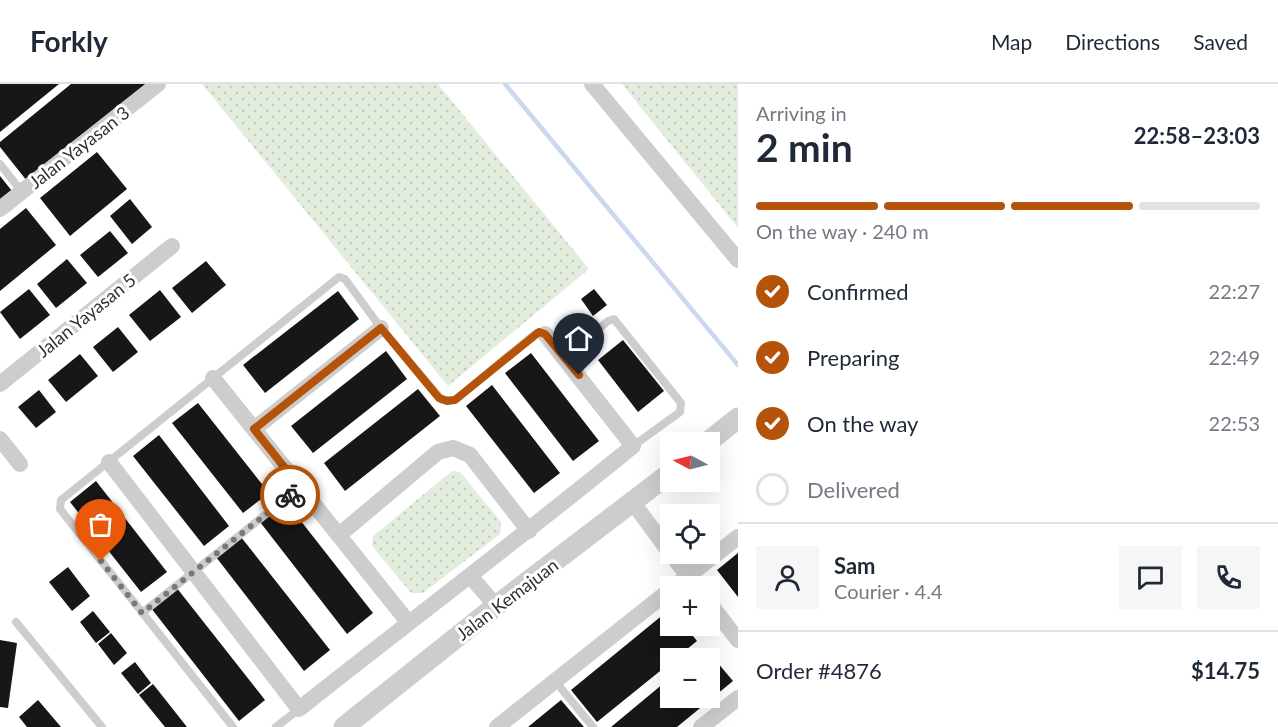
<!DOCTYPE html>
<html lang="en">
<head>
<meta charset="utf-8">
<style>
  :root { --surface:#fff; --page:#f6f6f7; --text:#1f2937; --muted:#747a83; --line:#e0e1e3; --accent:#b45309 }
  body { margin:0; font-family:Lato,sans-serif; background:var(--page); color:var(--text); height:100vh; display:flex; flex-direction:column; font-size:22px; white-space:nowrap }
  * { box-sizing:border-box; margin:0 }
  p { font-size:20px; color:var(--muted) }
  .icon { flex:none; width:33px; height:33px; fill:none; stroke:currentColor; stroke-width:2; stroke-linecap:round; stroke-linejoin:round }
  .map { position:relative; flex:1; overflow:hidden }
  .panel { display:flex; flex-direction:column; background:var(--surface); width:540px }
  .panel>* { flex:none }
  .needle { width:39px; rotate:277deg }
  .fabs { position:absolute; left:660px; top:348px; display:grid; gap:12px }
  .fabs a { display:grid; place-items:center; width:60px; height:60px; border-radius:0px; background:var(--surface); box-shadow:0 6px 24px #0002; font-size:30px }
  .pin { position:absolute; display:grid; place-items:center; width:51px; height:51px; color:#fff; margin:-62px -26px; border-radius:50% 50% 50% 0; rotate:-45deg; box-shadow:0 0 6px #0007 }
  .pin .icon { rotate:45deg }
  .courier { position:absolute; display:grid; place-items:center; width:60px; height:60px; margin:-30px; border:4px solid #b45309; border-radius:50%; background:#fff; color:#222; box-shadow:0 2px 8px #0007 }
  .headline em { font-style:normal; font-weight:700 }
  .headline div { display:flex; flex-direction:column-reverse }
  .headline { display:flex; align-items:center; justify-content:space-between; height:102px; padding:0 18px }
  h1 { font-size:39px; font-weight:700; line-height:45px }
  .bar { display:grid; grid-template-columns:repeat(4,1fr); gap:9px 6px; align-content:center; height:72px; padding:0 18px }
  .bar i { height:8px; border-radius:4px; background:var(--line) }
  .bar .selected { background:var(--accent) }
  .bar p { grid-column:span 4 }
  .line { display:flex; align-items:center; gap:15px; padding:0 18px; border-top:2px solid var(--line) }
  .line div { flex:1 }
  .round { display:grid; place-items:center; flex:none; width:63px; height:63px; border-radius:0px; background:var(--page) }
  ol { padding:0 18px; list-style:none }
  li { display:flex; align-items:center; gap:18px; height:66px }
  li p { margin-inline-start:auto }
  li .icon { padding:6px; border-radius:50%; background:var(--accent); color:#fff; stroke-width:4 }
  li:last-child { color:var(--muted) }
  li i { width:33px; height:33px; border:3px solid var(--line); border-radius:50% }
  header { display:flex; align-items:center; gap:36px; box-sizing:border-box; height:84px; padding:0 30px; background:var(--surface); border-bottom:2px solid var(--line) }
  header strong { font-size:28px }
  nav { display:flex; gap:33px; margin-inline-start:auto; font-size:21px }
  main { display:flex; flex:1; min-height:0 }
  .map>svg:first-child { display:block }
</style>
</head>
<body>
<header>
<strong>Forkly</strong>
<nav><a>Map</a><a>Directions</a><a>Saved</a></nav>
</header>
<main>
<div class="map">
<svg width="738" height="643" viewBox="0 0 738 643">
  <defs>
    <pattern id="grass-dots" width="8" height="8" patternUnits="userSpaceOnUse" patternTransform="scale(1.5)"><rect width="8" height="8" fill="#e3edde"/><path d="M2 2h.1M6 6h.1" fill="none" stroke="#c3ccbf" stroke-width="1.8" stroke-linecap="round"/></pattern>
  </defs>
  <rect width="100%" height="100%" fill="#fff"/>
  <path fill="url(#grass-dots)" d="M 202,0 L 438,0 L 589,185 L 448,302 Z
    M 622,0 L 738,0 L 738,144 Z
    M 452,387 L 460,388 L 501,438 L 500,450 L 423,509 L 411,509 L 372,462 L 373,452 Z"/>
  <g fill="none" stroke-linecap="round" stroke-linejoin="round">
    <path stroke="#cbd8ed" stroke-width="4.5" d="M 505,0 L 738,281"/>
  </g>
  <path fill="#171717" d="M 0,0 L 59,0 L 0,48 Z
    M 71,0 L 148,0 L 27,97 L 0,63 L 0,58 Z
    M 97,68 L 127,105 L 70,152 L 40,114 Z
    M 0,92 L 12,107 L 0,116 Z
    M 130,115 L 152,143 L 132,160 L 110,132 Z
    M 26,124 L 56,161 L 0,207 L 0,145 Z
    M 110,147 L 128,169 L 98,193 L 80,171 Z
    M 67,175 L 87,199 L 56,224 L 37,200 Z
    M 206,177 L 226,201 L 192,229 L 172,204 Z
    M 29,205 L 50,231 L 20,255 L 0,228 Z
    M 594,205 L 607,221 L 593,232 L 581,215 Z
    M 160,206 L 181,233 L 150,257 L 129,231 Z
    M 338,207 L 359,235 L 265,309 L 243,281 Z
    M 118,243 L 138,268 L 113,288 L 93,263 Z
    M 623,256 L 664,307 L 638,328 L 598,276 Z
    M 386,267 L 407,295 L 313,369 L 291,342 Z
    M 531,269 L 599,357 L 573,377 L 505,289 Z
    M 80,270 L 98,292 L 66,318 L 48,296 Z
    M 492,301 L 560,389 L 534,409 L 466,322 Z
    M 418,305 L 440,332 L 345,407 L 324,379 Z
    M 39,306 L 56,328 L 36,344 L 18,323 Z
    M 198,319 L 269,409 L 243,429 L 172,339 Z
    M 159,351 L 229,442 L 204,462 L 133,372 Z
    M 96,397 L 167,488 L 141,508 L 70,418 Z
    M 286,418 L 373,529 L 347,550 L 260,438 Z
    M 241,453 L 330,566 L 304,587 L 216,473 Z
    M 738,469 L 738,513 L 717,486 Z
    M 68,483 L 90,512 L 72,527 L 49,498 Z
    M 176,503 L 265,616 L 239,637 L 151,524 Z
    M 670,525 L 670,542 L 685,542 L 697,557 L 676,574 L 670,574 L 670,579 L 597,638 L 571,606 Z
    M 93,527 L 110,548 L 96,559 L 80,538 Z
    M 111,549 L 127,569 L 114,581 L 98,560 Z
    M 0,556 L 17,559 L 8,624 L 0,623 Z
    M 706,565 L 733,597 L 677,643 L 611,643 L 670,594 L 670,614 L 710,614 L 710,574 L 695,574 Z
    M 135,578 L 151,599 L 138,610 L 121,589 Z
    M 153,600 L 187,643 L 165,643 L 139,611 Z
    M 38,616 L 61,643 L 27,643 L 19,633 Z
    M 561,616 L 584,643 L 528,643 Z"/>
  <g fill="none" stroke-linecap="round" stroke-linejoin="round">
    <path stroke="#cdcdcd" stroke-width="8" d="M 0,80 L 22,108
      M 565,273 L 608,237 L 614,235 L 681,319 L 680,328 L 633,362
      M 142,529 L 300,403
      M 16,538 L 102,643
      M 555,597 L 593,643
      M 233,643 L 60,425 L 61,416 L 339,193 L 345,195 L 381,244 L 442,316 L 455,316 L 536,249 L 545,250
      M 276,643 L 299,625"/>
    <path stroke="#cdcdcd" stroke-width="16" d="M 592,0 L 738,176
      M 0,125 L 158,0
      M 213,294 L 408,538
      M 0,300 L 172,162
      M 254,345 L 381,244
      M 0,355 L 20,380
      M 109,378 L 299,625 C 410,537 523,452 633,362 L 545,250
      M 634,420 L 670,469
      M 339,451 L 438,368 L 453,364 L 470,371 L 529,447
      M 671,470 L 696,502
      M 471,493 L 496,522
      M 675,502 L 738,453
      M 710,520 L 738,556
      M 497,643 L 670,506
      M 701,643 L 738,614"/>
    <path stroke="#cdcdcd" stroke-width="21" d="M 708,358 L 738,334
      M 344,643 L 496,522 L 670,389"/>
  </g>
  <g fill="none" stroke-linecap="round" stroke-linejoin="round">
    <path stroke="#787878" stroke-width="6" stroke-dasharray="0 10.8" d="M 101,477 L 142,529 L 290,411"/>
    <path stroke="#b45309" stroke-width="8" d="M 290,411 L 300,403 L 254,345 L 381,244 L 439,314 L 447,317 L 455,316 L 539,248 L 545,250 L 579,291"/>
  </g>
  <g text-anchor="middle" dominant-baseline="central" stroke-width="6" stroke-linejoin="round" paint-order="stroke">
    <g font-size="18" fill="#303030" stroke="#fff">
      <text transform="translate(79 63) rotate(-38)">Jalan Yayasan 3</text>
      <text transform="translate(86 231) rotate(-39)">Jalan Yayasan 5</text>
      <text transform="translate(507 515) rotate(-37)">Jalan Kemajuan</text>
    </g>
  </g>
</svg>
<div class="fabs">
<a><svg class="needle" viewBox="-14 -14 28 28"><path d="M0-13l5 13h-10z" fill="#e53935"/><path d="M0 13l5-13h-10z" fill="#747a83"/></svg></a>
<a><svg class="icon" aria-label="locate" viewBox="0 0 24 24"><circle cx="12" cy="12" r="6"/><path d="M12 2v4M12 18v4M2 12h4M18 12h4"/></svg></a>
<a>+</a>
<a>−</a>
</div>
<div class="pin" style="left:101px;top:477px;background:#ea580c"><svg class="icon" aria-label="bag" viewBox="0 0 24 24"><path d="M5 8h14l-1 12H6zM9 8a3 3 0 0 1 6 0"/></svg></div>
<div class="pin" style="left:579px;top:291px;background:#1f2937"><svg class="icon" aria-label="home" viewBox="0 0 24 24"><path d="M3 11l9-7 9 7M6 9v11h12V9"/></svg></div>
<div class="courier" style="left:290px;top:411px"><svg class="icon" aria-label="bike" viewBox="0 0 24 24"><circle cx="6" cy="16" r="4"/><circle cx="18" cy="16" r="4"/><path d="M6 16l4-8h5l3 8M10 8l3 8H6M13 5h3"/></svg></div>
</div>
<section class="panel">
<div class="headline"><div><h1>2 min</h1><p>Arriving in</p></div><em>22:58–23:03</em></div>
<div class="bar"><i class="selected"></i><i class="selected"></i><i class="selected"></i><i></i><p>On the way · 240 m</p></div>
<ol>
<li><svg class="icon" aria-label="check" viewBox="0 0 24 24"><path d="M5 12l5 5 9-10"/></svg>Confirmed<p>22:27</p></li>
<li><svg class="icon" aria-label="check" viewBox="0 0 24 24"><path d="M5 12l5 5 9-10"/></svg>Preparing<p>22:49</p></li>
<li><svg class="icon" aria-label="check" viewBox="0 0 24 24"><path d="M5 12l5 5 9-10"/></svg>On the way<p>22:53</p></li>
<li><i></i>Delivered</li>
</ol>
<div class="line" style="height:108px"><a class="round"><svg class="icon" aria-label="person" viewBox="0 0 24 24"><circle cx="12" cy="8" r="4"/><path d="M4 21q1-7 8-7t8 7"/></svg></a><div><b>Sam</b><p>Courier · 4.4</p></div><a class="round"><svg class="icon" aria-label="chat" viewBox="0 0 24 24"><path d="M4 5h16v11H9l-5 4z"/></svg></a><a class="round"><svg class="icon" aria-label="phone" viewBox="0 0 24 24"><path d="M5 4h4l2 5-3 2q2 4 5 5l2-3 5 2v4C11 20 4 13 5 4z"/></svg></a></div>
<div class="line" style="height:78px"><div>Order #4876</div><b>$14.75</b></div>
</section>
</main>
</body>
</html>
